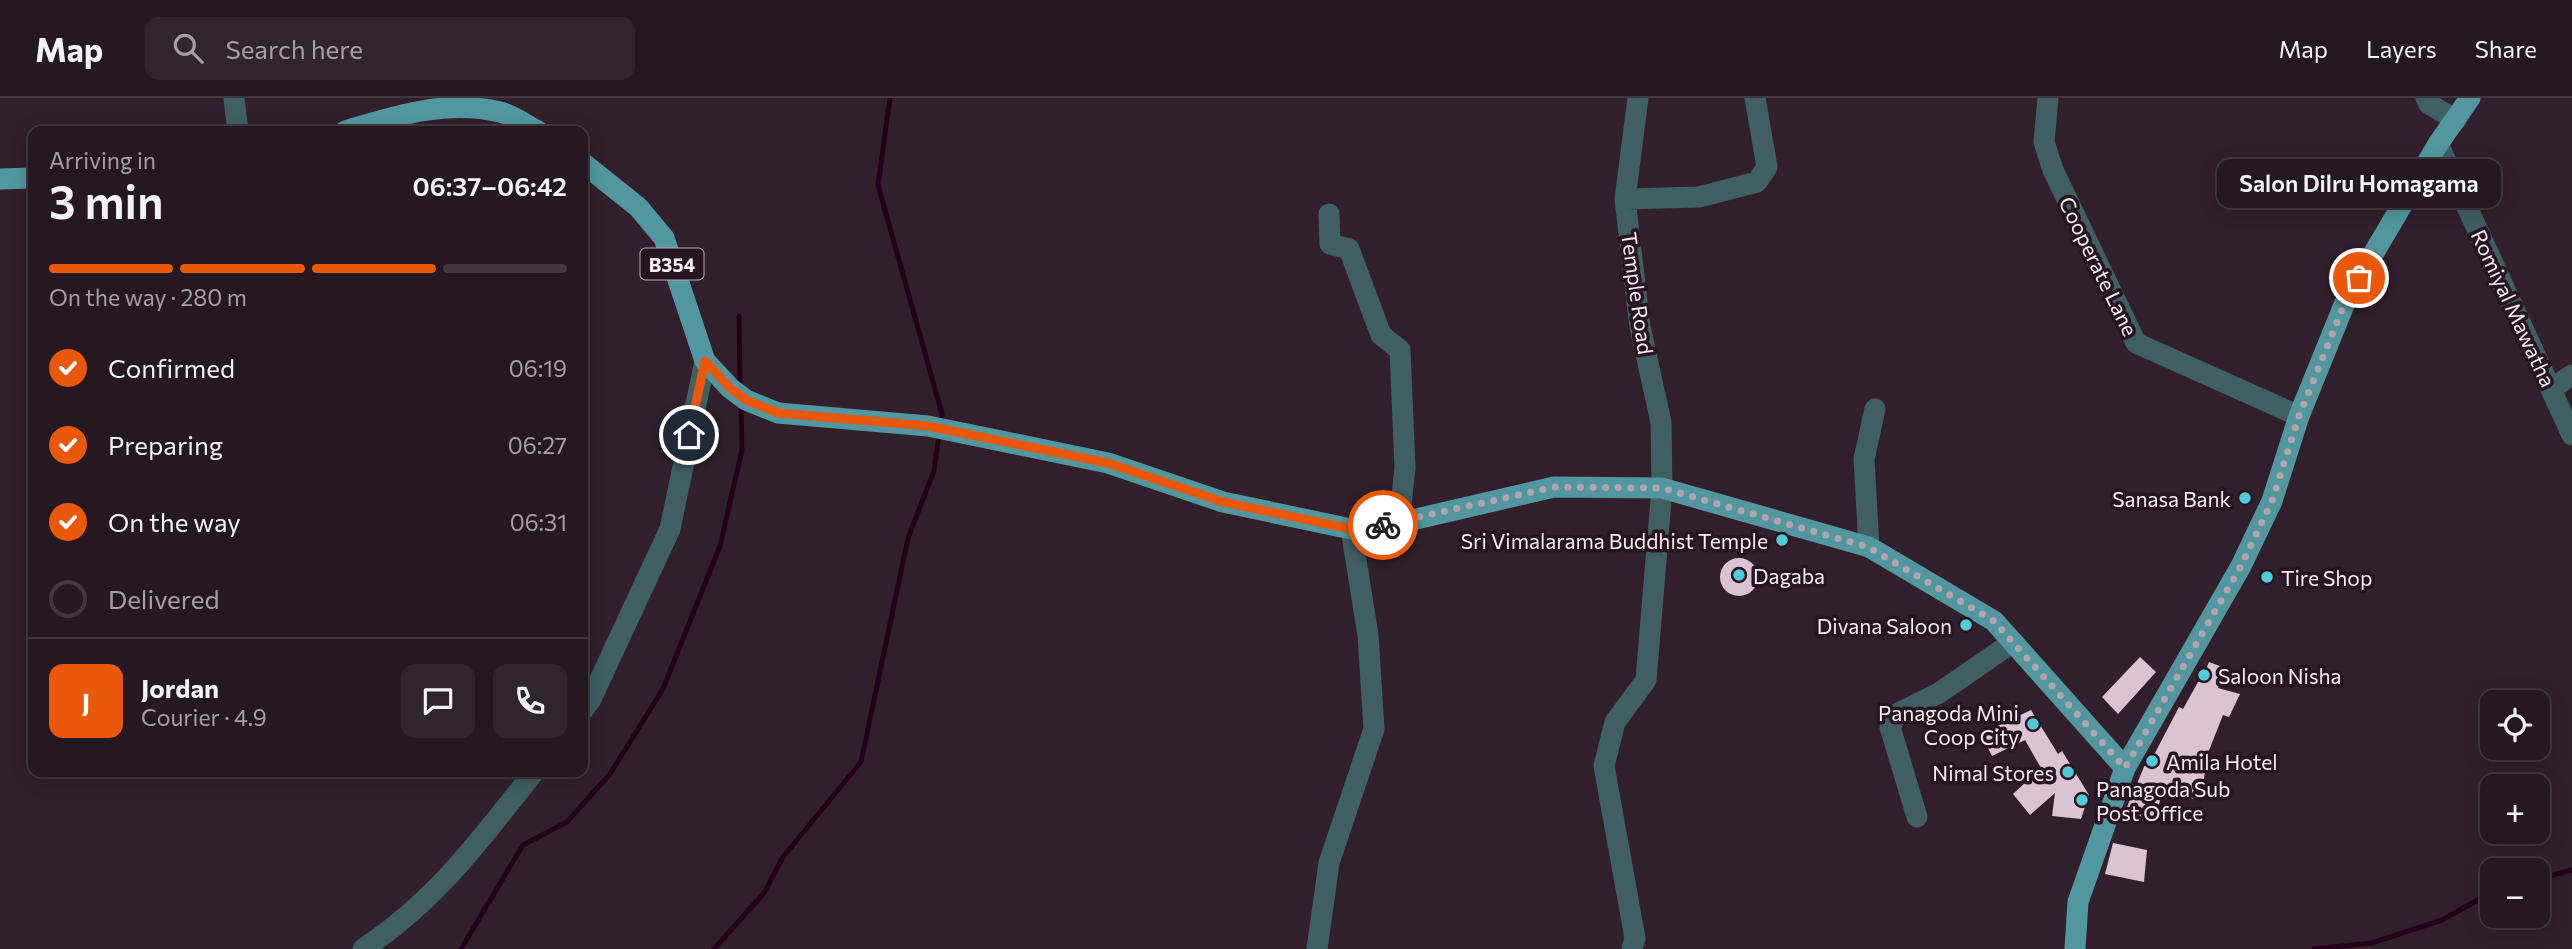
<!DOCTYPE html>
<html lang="en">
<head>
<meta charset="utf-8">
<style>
  :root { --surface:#251820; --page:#31252d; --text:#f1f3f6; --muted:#a3a0a5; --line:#42373e; --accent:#ea580c }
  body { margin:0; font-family:Commissioner,sans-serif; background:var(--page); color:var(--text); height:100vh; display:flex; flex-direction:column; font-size:26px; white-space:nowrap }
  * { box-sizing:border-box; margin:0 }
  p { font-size:23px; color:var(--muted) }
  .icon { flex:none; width:38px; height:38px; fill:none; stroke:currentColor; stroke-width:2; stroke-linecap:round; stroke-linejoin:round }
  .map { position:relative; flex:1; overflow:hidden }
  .side { position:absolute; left:28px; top:28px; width:560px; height:651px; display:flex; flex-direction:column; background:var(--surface); border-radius:14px; box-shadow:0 4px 18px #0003,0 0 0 2px var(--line) }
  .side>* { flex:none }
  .tools { position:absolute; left:2480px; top:592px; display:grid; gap:14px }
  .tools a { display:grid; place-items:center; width:70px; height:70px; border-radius:14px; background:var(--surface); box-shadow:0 4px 18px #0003,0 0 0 2px var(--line); font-size:35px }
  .pin { position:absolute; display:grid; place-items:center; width:60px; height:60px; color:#fff; margin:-30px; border:4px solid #fff; border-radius:50%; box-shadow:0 2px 7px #0007 }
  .courier { position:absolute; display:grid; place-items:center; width:70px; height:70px; margin:-35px; border:5px solid #ea580c; border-radius:50%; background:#fff; color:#222; box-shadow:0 2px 9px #0007 }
  .bubble { position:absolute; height:49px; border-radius:14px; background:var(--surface); box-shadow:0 4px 18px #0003,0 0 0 2px var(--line); font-size:23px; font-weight:600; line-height:49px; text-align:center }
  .summary em { font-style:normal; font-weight:600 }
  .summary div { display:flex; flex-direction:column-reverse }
  .summary { display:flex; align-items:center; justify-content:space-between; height:119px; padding:0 21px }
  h1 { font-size:46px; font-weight:600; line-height:52px }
  .bar { display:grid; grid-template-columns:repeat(4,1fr); gap:10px 7px; align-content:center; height:84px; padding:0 21px }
  .bar i { height:9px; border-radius:5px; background:var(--line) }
  .bar .active { background:var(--accent) }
  .bar p { grid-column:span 4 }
  .line { display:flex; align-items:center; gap:18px; padding:0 21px; border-top:2px solid var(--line) }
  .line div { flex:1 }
  .round { display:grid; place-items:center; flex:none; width:74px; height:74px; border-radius:14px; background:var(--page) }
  ol { padding:0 21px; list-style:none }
  li { display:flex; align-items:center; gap:21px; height:77px }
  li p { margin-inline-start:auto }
  li .icon { padding:7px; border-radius:50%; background:var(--accent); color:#fff; stroke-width:4 }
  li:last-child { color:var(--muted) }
  li i { width:38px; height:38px; border:4px solid var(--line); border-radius:50% }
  header { display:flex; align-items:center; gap:42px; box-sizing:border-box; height:98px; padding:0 35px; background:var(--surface); border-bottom:2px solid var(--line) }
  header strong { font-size:33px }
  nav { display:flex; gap:38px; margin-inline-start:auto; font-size:24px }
  .search { width:490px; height:63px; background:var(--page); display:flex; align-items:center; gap:18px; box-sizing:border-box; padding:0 24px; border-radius:14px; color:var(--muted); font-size:26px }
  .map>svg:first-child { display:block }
</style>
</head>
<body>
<header>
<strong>Map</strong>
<div class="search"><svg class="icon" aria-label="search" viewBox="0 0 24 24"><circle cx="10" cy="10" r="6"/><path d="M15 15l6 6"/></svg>Search here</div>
<nav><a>Map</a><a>Layers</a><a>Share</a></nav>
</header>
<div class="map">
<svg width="2572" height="851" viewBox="0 0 2572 851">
  <rect width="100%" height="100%" fill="#31202b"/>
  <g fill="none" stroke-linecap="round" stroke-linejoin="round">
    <path stroke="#25001b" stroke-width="5" d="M 890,0 L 878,87 L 942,316 L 941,326
      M 739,218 L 740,292
      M 2538,781 L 2572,772
      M 461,851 L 523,747 L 567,724 L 610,676 L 663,591 L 720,448 L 742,352 L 741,305
      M 714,851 L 764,795 L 783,759 L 861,664 L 908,440 L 934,373 L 939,336
      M 2314,851 L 2372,845 L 2442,822 L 2492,794"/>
  </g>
  <path fill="#dbc3d2" d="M1720 479a19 19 0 1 1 38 0a19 19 0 1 1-38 0Z
    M 2140,559 L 2156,574 L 2118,616 L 2102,599 Z
    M 2209,564 L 2225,570 L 2218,590 L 2240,596 L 2229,619 L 2223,617 L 2204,665 L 2206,666 L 2201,702 L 2162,696 L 2153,726 L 2124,716 L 2144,669 L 2153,655 L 2155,655 L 2179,609 L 2183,611 L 2198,584 L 2201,584 Z
    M 2031,612 L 2058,656 L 2062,653 L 2089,697 L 2081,721 L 2052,718 L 2055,695 L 2030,717 L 2013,696 L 2041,670 L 2025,642 L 1992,658 L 1981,636 Z
    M 2113,745 L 2147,752 L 2144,784 L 2105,776 Z"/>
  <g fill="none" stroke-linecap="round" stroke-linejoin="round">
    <path stroke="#3f5f63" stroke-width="21" d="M 234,0 L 238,33
      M 2048,0 L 2044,44 L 2053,72 L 2136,245 L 2299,318
      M 2426,0 L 2429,6 L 2456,22
      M 2438,46 L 2572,337
      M 1625,101 L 1699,99 L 1757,84 L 1767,69 L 1755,0
      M 1329,116 L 1330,146 L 1349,151 L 1381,237 L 1400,252 L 1405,370 L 1399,425
      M 2551,291 L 2572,277
      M 1869,449 L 1864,361 L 1875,311
      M 583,612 L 591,601 L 670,431 L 705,263
      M 1917,719 L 1890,629 L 1897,616 L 1939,595 L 2013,544
      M 363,851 C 436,803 481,741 534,674
      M 1317,851 L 1329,765 L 1374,631 L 1368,537 L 1351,431
      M 1632,851 L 1635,840 L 1604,668 L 1615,624 L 1646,582 L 1662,390 L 1661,324 L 1640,229 L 1625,101 L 1638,0"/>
    <path stroke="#5297a0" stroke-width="21" d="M 345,33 C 395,18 446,1 500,14 C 513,17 526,27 538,33
      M 583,65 L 638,109 L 664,140 L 705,263 L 730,290 L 746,302 L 778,315 L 928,328 L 1108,365 L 1223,404 L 1351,431 L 1399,425 L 1554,389 L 1662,390 L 1869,449 L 1994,523 L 2125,670
      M 0,81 L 33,80
      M 2075,851 L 2078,804 L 2125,670 L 2241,468 L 2272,403 L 2299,318 L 2346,202 L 2438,46 L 2470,0"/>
  </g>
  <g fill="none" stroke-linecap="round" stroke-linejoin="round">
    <path stroke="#b2a5ad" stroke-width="7" stroke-dasharray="0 12.6" d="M 1383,427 L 1554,389 L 1662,390 L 1868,449 L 1994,523 L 2125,670 L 2241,468 L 2272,403 L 2299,318 L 2346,202 L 2359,180"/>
    <path stroke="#ea580c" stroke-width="9" d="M 689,337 L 705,263 L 730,290 L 746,302 L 778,315 L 928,328 L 1108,365 L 1223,404 L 1351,431 L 1383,427"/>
  </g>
  <g fill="#52cbd9" stroke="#271622" stroke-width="2.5">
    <circle cx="2245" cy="400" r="7"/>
    <circle cx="1782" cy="442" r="7"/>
    <circle cx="1739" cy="477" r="7"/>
    <circle cx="2267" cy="479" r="7"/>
    <circle cx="1966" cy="527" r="7"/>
    <circle cx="2204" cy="577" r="7"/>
    <circle cx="2033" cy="626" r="7"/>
    <circle cx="2152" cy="663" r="7"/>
    <circle cx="2068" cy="674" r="7"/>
    <circle cx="2082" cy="702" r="7"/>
  </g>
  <g text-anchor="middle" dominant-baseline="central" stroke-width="7" stroke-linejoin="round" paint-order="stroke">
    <rect fill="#271622" stroke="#b9acb4" stroke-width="2" x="640.5" y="150.5" width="63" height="31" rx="5"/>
    <g font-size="19" font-weight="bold" fill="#f8ecf3">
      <text x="672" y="166">B354</text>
    </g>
    <g font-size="21" fill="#f8ecf3" stroke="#271622">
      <text transform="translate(2099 168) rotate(64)">Cooperate Lane</text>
      <text transform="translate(1638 195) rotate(82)">Temple Road</text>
      <text transform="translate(2514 210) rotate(65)">Romiyal Mawatha</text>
    </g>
    <g font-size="21" fill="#f8ecf3" stroke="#271622" text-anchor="end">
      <text x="2231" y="400">Sanasa Bank</text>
      <text x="1768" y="442">Sri Vimalarama Buddhist Temple</text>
      <text x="1753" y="477" text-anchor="start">Dagaba</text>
      <text x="2281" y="479" text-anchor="start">Tire Shop</text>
      <text x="1952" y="527">Divana Saloon</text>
      <text x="2218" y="577" text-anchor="start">Saloon Nisha</text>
      <text x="2019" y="614">Panagoda Mini<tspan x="2019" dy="24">Coop City</tspan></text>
      <text x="2166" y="663" text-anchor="start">Amila Hotel</text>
      <text x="2054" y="674">Nimal Stores</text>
      <text x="2096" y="690" text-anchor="start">Panagoda Sub<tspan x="2096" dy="24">Post Office</tspan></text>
    </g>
  </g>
</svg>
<div class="tools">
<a><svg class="icon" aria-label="locate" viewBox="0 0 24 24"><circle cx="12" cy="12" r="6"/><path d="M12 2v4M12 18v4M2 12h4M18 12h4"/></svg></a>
<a>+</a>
<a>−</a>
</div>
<div class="pin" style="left:2359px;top:180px;background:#ea580c"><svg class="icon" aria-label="bag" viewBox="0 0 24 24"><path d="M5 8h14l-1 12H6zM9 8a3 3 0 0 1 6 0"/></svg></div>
<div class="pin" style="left:689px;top:337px;background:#1f2937"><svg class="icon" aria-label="home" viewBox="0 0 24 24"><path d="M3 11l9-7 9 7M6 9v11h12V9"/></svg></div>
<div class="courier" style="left:1383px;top:427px"><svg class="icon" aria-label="bike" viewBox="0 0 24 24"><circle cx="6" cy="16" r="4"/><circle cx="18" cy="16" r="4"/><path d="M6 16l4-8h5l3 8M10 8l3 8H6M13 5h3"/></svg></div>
<div class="bubble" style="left:2217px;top:61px;width:284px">Salon Dilru Homagama</div>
<section class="side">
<div class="summary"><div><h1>3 min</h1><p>Arriving in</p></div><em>06:37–06:42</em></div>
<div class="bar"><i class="active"></i><i class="active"></i><i class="active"></i><i></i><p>On the way · 280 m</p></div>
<ol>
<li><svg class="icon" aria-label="check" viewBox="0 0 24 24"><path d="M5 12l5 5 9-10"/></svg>Confirmed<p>06:19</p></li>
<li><svg class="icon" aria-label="check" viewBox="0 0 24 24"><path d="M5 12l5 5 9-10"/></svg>Preparing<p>06:27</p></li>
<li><svg class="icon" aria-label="check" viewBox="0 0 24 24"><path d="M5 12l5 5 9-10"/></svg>On the way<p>06:31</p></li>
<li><i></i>Delivered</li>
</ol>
<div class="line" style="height:126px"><b class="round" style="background:var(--accent);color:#fff">J</b><div><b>Jordan</b><p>Courier · 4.9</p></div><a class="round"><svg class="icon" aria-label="chat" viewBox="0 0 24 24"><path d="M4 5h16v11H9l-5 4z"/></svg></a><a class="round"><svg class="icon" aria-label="phone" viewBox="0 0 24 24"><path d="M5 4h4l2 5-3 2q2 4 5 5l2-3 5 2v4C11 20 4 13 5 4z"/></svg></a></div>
</section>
</div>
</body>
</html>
